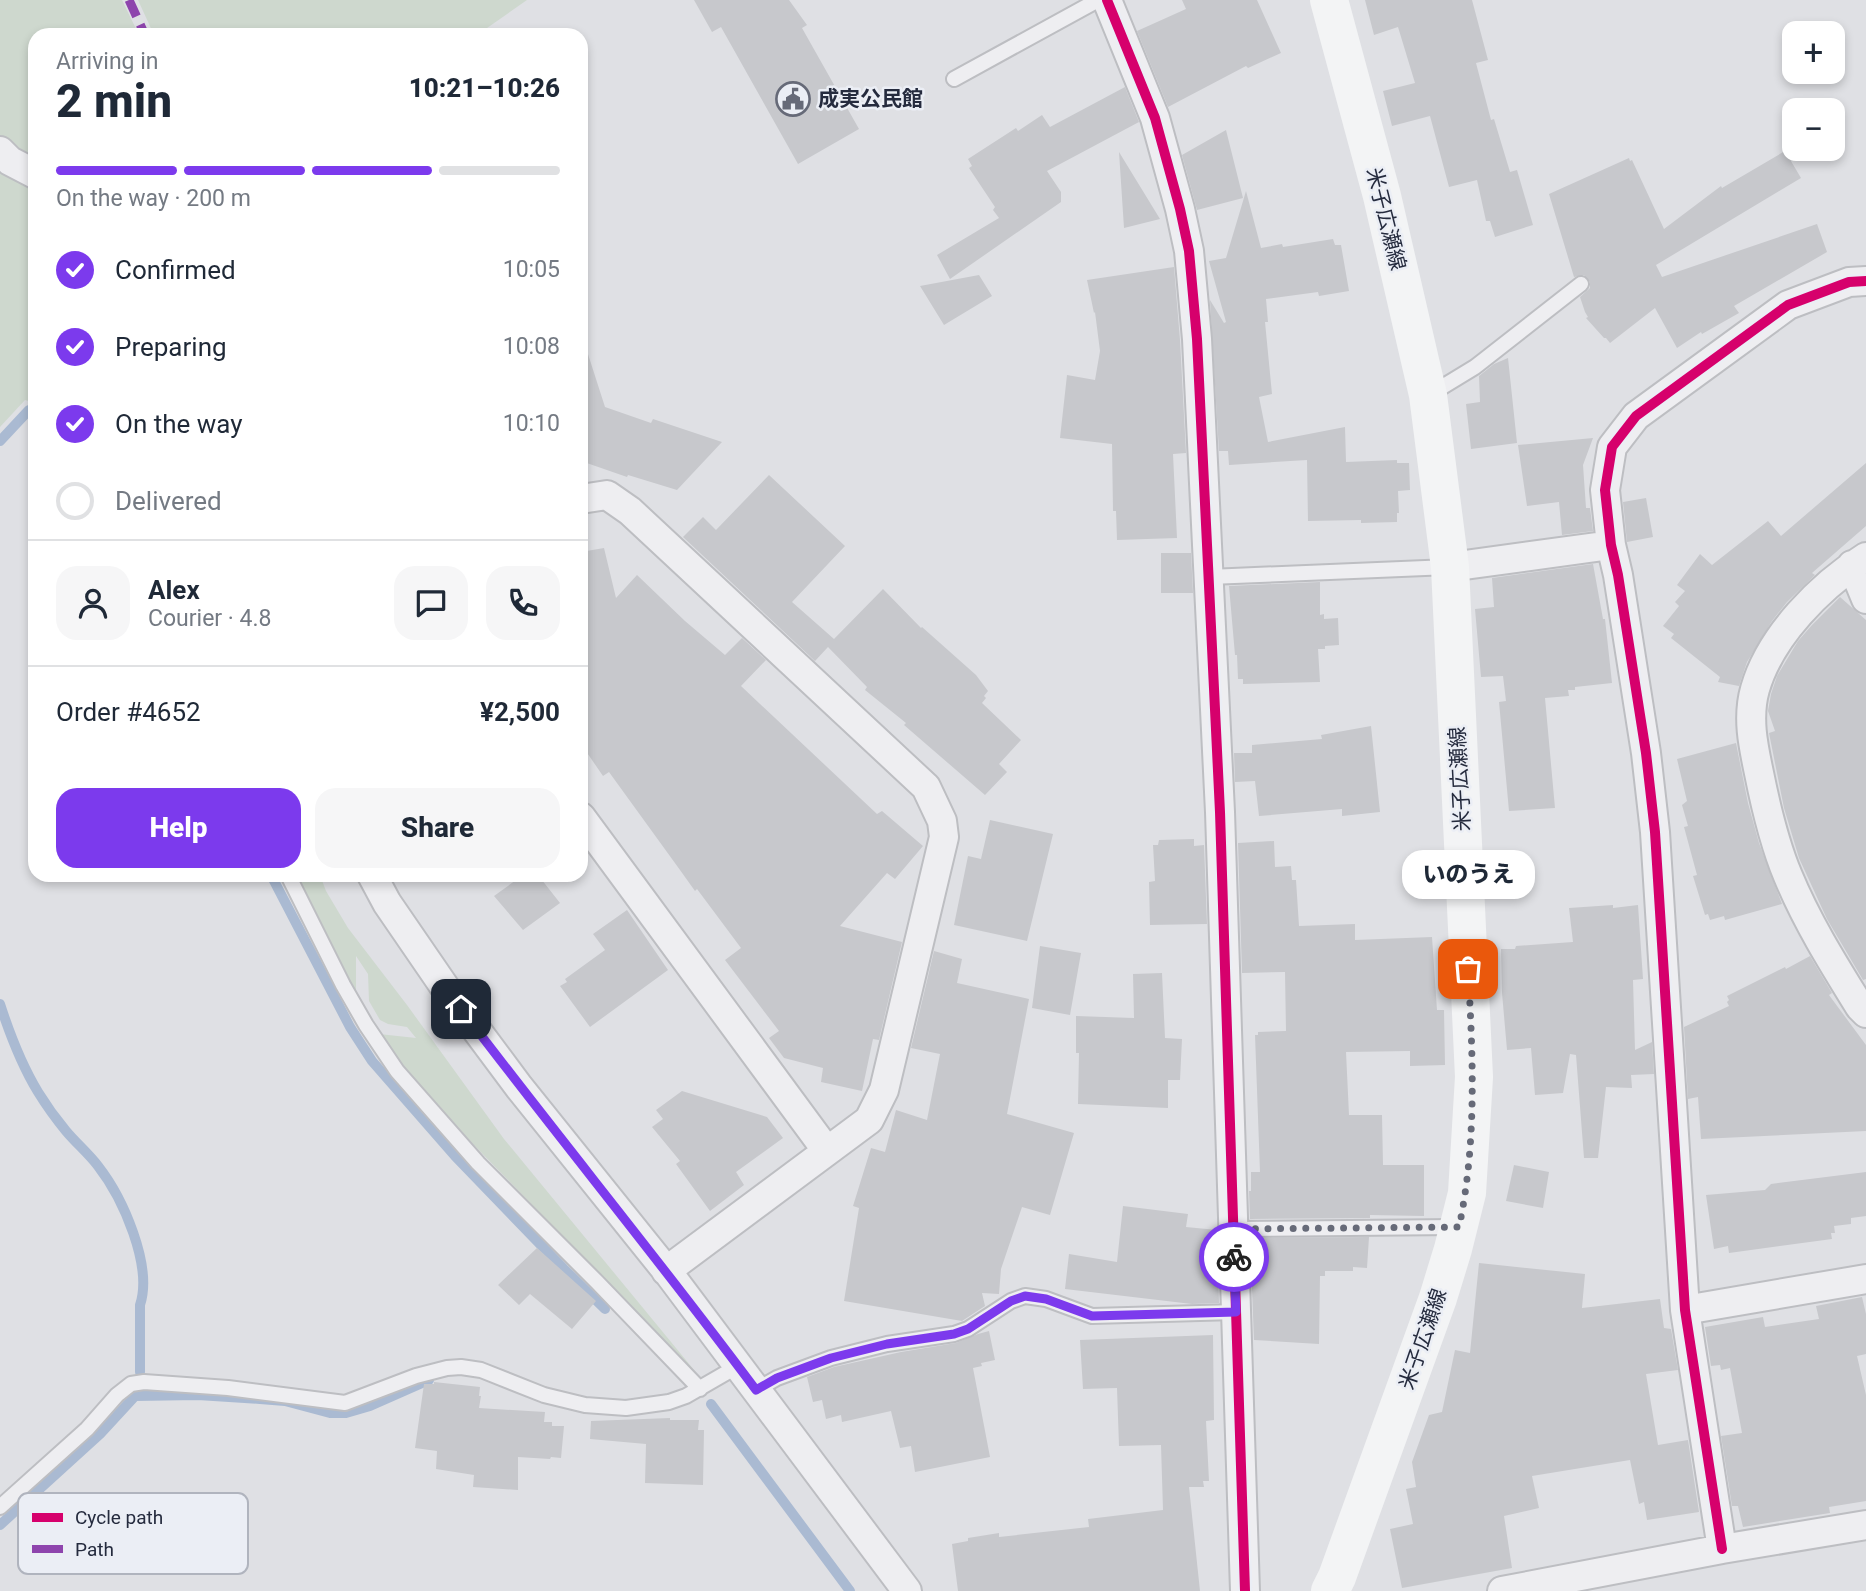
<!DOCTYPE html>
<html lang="en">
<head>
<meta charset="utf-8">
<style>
  :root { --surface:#fff; --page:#f6f6f7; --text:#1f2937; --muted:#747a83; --line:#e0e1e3; --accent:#7c3aed }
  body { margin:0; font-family:Roboto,"Noto Sans JP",sans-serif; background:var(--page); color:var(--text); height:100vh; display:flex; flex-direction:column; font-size:26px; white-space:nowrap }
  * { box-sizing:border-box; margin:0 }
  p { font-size:23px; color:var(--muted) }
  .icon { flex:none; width:38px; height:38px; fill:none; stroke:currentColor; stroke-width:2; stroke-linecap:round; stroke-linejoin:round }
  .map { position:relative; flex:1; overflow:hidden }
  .details { position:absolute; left:28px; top:28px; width:560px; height:854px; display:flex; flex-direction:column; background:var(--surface); border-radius:21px; box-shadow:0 4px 10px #0003 }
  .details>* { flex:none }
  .buttons { position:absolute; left:1782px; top:21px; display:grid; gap:14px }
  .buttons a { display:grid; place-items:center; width:63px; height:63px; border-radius:14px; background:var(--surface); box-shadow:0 4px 10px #0003; font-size:35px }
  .pin { position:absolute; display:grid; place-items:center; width:60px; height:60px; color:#fff; margin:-30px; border-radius:14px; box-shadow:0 4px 10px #0006 }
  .courier { position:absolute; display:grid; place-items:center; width:70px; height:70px; margin:-35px; border:5px solid #7c3aed; border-radius:50%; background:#fff; color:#222; box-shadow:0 2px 9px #0007 }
  .bubble { position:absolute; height:49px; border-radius:21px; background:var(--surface); box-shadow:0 4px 10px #0003; font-size:23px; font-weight:800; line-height:49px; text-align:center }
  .overview em { font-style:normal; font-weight:800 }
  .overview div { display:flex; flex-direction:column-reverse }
  .overview { display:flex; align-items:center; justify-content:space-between; height:119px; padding:0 28px }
  h1 { font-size:46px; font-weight:800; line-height:52px }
  .bar { display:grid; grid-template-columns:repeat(4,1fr); gap:10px 7px; align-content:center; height:84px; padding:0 28px }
  .bar i { height:9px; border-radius:5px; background:var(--line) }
  .bar .active { background:var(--accent) }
  .bar p { grid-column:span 4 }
  .line { display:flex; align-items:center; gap:18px; padding:0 28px; border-top:2px solid var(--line) }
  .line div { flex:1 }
  .round { display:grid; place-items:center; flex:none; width:74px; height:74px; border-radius:21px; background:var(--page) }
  ol { padding:0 28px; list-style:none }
  li { display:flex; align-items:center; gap:21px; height:77px }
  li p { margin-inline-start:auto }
  li .icon { padding:7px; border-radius:50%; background:var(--accent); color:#fff; stroke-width:4 }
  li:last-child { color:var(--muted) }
  li i { width:38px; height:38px; border:4px solid var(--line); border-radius:50% }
  .action { display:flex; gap:14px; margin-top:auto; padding:14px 28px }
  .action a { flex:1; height:80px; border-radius:21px; background:var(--accent); color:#fff; font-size:28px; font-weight:800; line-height:80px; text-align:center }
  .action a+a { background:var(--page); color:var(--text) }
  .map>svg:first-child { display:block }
</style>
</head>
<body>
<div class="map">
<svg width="1866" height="1591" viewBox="0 0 1866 1591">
  <rect width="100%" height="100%" fill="#dfe0e4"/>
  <path fill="#ced8ce" d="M 0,0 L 122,0 L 139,35 L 35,35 L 35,403 L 25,400 L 0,427 Z
    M 138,0 L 527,0 L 477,35 L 154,35 Z
    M 295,875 L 320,875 L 326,891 L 348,928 L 407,1005 L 504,1139 L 699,1376 L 470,1141 L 391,1052 L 379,1034 L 416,1038 L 407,1027 L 388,1024 L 380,1020 L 369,1001 L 368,974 L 356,956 L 356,993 L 310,908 Z"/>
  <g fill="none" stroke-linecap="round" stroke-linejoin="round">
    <path stroke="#aabad2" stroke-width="10" d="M 0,441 L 29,410 L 35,412
      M 271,875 L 350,1027 L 372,1061 L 455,1156 L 564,1269 L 605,1309
      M 0,1004 C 10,1035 21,1064 38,1092 C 46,1105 56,1119 66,1131 C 76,1143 89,1154 98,1166 C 123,1198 153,1266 140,1305 L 140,1372
      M 711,1404 L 850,1591
      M 0,1525 L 100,1434 L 135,1396 L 198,1395 L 260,1399 L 285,1401 L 330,1413 L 346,1413 L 370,1406 L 429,1380"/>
  </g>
  <path fill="#c7c8cc" d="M 694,0 L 789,0 L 807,25 L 802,28 L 859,129 L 798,164 L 721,27 L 712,32 Z
    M 1182,0 L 1257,0 L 1281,53 L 1248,68 L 1246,66 L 1168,107 L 1137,31 L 1186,9 Z
    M 1365,0 L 1472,0 L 1488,60 L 1476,63 L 1491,120 L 1494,119 L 1510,172 L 1517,170 L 1533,225 L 1495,237 L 1490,221 L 1486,221 L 1477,180 L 1449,187 L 1430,116 L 1392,126 L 1383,91 L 1415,83 L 1398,27 L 1374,35 Z
    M 1125,87 L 1139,122 L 1047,171 L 1061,192 L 1061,202 L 950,279 L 937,255 L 999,218 L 993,210 L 995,207 L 969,168 L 972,166 L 968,159 L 1016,128 L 1018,131 L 1042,115 L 1050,127 Z
    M 1226,130 L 1243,198 L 1197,210 L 1182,155 Z
    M 1785,151 L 1801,178 L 1656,265 L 1662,277 L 1817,224 L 1827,252 L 1734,306 L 1739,313 L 1702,334 L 1701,332 L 1677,348 L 1655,308 L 1610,343 L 1606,338 L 1604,338 L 1586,318 L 1588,317 L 1585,312 L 1580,297 L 1590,288 L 1590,282 L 1584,275 L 1574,277 L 1549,194 L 1629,158 L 1630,161 L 1632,160 L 1664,229 L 1721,186 L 1722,188 Z
    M 1119,152 L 1160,219 L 1124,228 Z
    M 1246,191 L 1261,248 L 1282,244 L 1283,247 L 1333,239 L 1335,245 L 1341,245 L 1349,291 L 1319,296 L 1318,292 L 1266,299 L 1268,322 L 1265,322 L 1272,394 L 1259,397 L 1268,442 L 1345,427 L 1346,462 L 1397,460 L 1397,463 L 1409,463 L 1410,490 L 1398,491 L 1399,513 L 1397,513 L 1397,522 L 1361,523 L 1361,520 L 1308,521 L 1307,460 L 1229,465 L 1228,451 L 1219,451 L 1210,300 L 1224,323 L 1226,322 L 1209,261 L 1226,258 Z
    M 1174,267 L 1180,340 L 1186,453 L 1173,454 L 1177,538 L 1117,540 L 1116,511 L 1113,511 L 1112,444 L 1060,438 L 1067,375 L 1095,380 L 1100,351 L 1095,312 L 1094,313 L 1087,280 Z
    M 979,275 L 992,296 L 944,325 L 920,286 Z
    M 587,351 L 605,407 L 651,423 L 653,419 L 722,442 L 677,490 L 628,475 L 627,477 L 581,461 L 581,352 Z
    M 1508,358 L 1517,443 L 1471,449 L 1466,404 L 1480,402 L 1479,376 L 1494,364 Z
    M 1593,438 L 1583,465 L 1586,508 L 1590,508 L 1593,531 L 1562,535 L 1559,502 L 1527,506 L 1518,445 Z
    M 1866,463 L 1866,526 L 1812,573 L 1815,575 L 1787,602 L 1772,621 L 1747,662 L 1739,686 L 1718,682 L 1720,677 L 1671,638 L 1674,634 L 1663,626 L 1679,606 L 1675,602 L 1685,591 L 1677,585 L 1700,554 L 1712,565 L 1768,521 L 1781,536 Z
    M 769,475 L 845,546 L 792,602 L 834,639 L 883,589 L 921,628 L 922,627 L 976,675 L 988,691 L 984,696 L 986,698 L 982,703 L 1021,740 L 999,764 L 1007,772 L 985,795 L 904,725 L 906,723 L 865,690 L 867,687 L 828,647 L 815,661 L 683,537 L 703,517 L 716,530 Z
    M 1646,498 L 1653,537 L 1627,542 L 1623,502 Z
    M 604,548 L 616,598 L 637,575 L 685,621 L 725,655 L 742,638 L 766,660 L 741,686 L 877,814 L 882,811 L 923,846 L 895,879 L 887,873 L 840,926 L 902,942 L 879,1040 L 873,1039 L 862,1091 L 821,1082 L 823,1068 L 784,1058 L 769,1038 L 779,1031 L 725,960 L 741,948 L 697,889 L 695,891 L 680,870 L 609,772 L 603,776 L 581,744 L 581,552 Z
    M 1161,553 L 1191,553 L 1193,593 L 1161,593 Z
    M 1593,564 L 1603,619 L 1605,619 L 1612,683 L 1575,687 L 1575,690 L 1568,690 L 1569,696 L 1545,698 L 1555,808 L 1509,811 L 1499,702 L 1506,701 L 1503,676 L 1481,677 L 1475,609 L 1494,607 L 1492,578 Z
    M 1320,582 L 1320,615 L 1324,614 L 1324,619 L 1338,618 L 1339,645 L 1325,646 L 1325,649 L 1318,649 L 1320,682 L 1243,684 L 1243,679 L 1238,679 L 1237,655 L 1235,655 L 1229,586 Z
    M 1840,597 L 1866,620 L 1866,979 L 1863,980 L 1827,919 L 1799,858 L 1784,808 L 1769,733 L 1775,731 L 1768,711 L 1771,694 L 1777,676 L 1798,641 L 1812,625 Z
    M 1371,726 L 1380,812 L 1342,816 L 1342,809 L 1259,816 L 1255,781 L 1235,782 L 1234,753 L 1252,753 L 1252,745 L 1322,739 L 1321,735 Z
    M 1736,743 L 1748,803 L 1759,843 L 1782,904 L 1725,920 L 1724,916 L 1710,920 L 1708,914 L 1705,915 L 1693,876 L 1697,875 L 1684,827 L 1688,826 L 1682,805 L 1687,801 L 1677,759 Z
    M 990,820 L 1053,834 L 1027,941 L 954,925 L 968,856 L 981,859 Z
    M 1194,839 L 1194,846 L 1204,845 L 1207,924 L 1150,925 L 1149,882 L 1155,881 L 1153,845 L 1158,845 L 1159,840 Z
    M 1274,841 L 1275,867 L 1291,866 L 1292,880 L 1296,880 L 1299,926 L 1355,924 L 1355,940 L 1432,937 L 1437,1010 L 1444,1010 L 1445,1065 L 1410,1066 L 1410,1051 L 1346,1052 L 1349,1115 L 1382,1115 L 1383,1165 L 1424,1165 L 1424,1216 L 1370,1215 L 1370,1218 L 1250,1219 L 1249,1191 L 1251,1191 L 1251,1172 L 1260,1172 L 1255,1035 L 1258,1035 L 1258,1032 L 1286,1031 L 1285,972 L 1242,973 L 1238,843 Z
    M 523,875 L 538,875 L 560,903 L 523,930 L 494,896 Z
    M 1613,905 L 1613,908 L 1638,905 L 1643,979 L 1633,980 L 1635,1050 L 1652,1042 L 1654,1074 L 1631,1075 L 1632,1088 L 1606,1087 L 1598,1158 L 1584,1158 L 1576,1055 L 1570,1054 L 1563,1093 L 1535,1095 L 1531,1048 L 1507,1050 L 1502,993 L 1501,949 L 1515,949 L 1516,946 L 1573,942 L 1569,908 Z
    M 627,910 L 668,970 L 590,1027 L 560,986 L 567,982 L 565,979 L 605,950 L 593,934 Z
    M 1040,946 L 1081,953 L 1070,1015 L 1032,1008 Z
    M 934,951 L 962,959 L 957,983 L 1029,999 L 1007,1114 L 1074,1133 L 1050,1215 L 1022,1207 L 1001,1269 L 999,1294 L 982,1293 L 985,1306 L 962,1321 L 844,1301 L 859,1208 L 853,1206 L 871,1148 L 885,1152 L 896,1110 L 927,1120 L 940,1054 L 911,1048 Z
    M 1810,956 L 1832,993 L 1829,995 L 1866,1045 L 1866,1131 L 1701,1139 L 1698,1097 L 1688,1099 L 1684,1027 L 1729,1006 L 1727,1002 L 1729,1000 L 1727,996 L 1785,967 L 1786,969 Z
    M 1162,973 L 1165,1038 L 1182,1039 L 1180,1080 L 1168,1080 L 1168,1108 L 1078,1104 L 1079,1053 L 1076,1053 L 1076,1016 L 1134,1018 L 1133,974 Z
    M 682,1091 L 767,1117 L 783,1138 L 736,1172 L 744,1185 L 710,1211 L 676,1164 L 680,1161 L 652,1127 L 663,1119 L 656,1110 Z
    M 1514,1165 L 1549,1172 L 1543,1208 L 1506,1201 Z
    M 1866,1172 L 1866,1216 L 1851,1218 L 1851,1224 L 1834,1226 L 1835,1233 L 1831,1233 L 1832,1239 L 1729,1253 L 1728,1246 L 1714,1249 L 1706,1195 L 1765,1190 L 1771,1184 Z
    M 1123,1206 L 1188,1214 L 1186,1227 L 1217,1230 L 1219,1303 L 1192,1304 L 1065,1289 L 1069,1254 L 1117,1262 Z
    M 1369,1237 L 1367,1268 L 1353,1267 L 1353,1271 L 1325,1271 L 1325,1276 L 1320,1276 L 1319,1344 L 1254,1340 L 1250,1238 Z
    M 537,1248 L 596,1301 L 572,1329 L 530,1294 L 519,1305 L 498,1285 Z
    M 1479,1263 L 1585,1274 L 1582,1308 L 1660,1299 L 1664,1328 L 1671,1329 L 1678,1370 L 1646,1374 L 1658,1445 L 1688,1440 L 1699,1512 L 1647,1520 L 1644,1502 L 1639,1504 L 1630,1460 L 1532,1476 L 1539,1508 L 1504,1516 L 1512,1568 L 1402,1588 L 1390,1529 L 1413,1524 L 1406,1489 L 1416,1487 L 1412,1462 L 1429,1415 L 1442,1412 L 1455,1350 L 1470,1353 Z
    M 1862,1297 L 1866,1314 L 1866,1354 L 1857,1356 L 1866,1395 L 1866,1501 L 1829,1507 L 1830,1513 L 1743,1527 L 1738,1506 L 1732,1506 L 1721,1436 L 1742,1433 L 1730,1368 L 1721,1370 L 1720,1365 L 1711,1366 L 1705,1327 L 1763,1317 L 1765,1327 L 1819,1319 L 1816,1306 Z
    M 989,1331 L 995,1360 L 981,1363 L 982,1366 L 973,1368 L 990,1457 L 915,1472 L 911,1446 L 900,1448 L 891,1411 L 842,1422 L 841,1415 L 826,1419 L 822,1400 L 813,1402 L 807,1377 L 834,1367 L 901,1352 L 956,1343 L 978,1334 Z
    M 1213,1335 L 1214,1420 L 1206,1421 L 1209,1481 L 1203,1481 L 1204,1487 L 1189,1487 L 1200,1591 L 958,1591 L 952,1544 L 968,1541 L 968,1538 L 999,1533 L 999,1537 L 1089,1527 L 1088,1519 L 1163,1510 L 1161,1445 L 1119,1446 L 1117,1388 L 1083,1389 L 1080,1340 Z
    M 434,1382 L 480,1387 L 479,1396 L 481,1396 L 479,1408 L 545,1412 L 544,1422 L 552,1422 L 552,1426 L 564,1426 L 561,1458 L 551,1457 L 550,1459 L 518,1457 L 518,1490 L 473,1487 L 474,1475 L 436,1469 L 437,1451 L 415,1448 L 424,1384 L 434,1384 Z
    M 670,1418 L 670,1420 L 699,1420 L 698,1430 L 704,1430 L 703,1485 L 645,1483 L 646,1444 L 590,1439 L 591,1421 Z"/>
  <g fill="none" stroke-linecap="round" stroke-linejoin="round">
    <g stroke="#bdbec2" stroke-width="18">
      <path id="service" d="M 954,79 L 1098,0
        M 1429,395 L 1475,367 L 1581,284
        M 1209,577 L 1449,567
        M 288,875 L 343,985 L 366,1025 L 397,1071 L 478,1163 L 597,1282 L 700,1389
        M 1233,1229 L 1456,1227
        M 756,1390 L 777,1378 L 831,1358 L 887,1344 L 954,1334 L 968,1329 L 1011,1301 L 1025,1296 L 1046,1299 L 1092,1316 L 1236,1312
        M 0,1507 L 87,1429 L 117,1395 L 131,1384 L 144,1382 L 228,1388 L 345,1403 L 416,1376 L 447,1368 L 461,1367 L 481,1370 L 544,1395 L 585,1405 L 626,1408 L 669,1402 L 686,1396 L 738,1366"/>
    </g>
    <g stroke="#bdbec2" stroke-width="32">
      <path id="minor" d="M 1107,0 L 1155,118 L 1180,209 L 1189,251 L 1197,339 L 1220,812 L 1245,1591
        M 0,151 L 10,161 L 35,174
        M 581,499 L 607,495 L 630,511 L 926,787 L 942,821 L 944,837 L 884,1090 L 869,1120 L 666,1271
        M 1866,557 C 1821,585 1770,636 1755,689 C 1747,717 1753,745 1759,773 C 1766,808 1774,843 1788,876 C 1807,922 1834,965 1860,1007 L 1866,1013
        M 1852,565 L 1866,599
        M 1450,567 L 1611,545
        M 581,817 L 827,1151
        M 372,875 L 387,903 L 446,989 L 519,1087 L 670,1275 L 907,1591
        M 1685,1310 L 1866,1279
        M 1722,1549 L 1685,1310 L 1655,832 L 1646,753 L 1618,575 L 1611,545 L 1605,490 L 1612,447 L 1636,416 L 1788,305 L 1849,282 L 1866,281
        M 1502,1591 L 1722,1549 L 1866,1525"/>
    </g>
    <use href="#service" stroke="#eeeef1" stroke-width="14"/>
    <use href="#minor" stroke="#eeeef1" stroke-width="28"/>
    <path stroke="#f3f4f5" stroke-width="38" d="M 1329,0 L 1382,196 L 1428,395 L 1450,567 L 1474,1077 L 1467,1193 L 1453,1249 L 1438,1298 L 1337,1577 L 1330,1591"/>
    <path stroke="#8e44ad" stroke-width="9" stroke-dasharray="18 9" stroke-linecap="butt" d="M 129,0 L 145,35"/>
    <g stroke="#ebeef5" stroke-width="15">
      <path id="cycleway" d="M 1107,0 L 1155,118 L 1180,209 L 1189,251 L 1197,339 L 1220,812 L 1245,1591
        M 1722,1549 L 1685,1310 L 1655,832 L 1646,753 L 1618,575 L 1611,545 L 1605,490 L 1612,447 L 1636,416 L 1788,305 L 1849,282 L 1866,281"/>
    </g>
    <use href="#cycleway" stroke="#d6006c" stroke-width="10"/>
  </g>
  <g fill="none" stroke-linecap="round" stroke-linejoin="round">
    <path stroke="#666a78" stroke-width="7" stroke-dasharray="0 12.6" d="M 1234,1257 L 1233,1229 L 1459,1227 C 1477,1143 1473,1055 1468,969"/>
    <path stroke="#7c3aed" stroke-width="9" d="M 461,1009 C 558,1137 660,1261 756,1390 L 777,1378 L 831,1358 L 887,1344 L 954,1334 L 968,1329 L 1011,1301 L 1025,1296 L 1046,1299 L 1092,1316 L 1236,1312 L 1234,1257"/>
  </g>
  <defs>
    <g id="civic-ring" transform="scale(1.75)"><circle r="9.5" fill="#ebeef5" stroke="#666a78" stroke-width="1.5"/><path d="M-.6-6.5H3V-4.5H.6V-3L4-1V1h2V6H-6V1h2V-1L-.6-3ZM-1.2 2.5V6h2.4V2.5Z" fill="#666a78"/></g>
  </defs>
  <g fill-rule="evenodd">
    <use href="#civic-ring" x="793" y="99"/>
  </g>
  <g text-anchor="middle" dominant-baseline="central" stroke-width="5" stroke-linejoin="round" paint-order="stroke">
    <g font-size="21" font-weight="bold" fill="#252b3e" stroke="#ebeef5" text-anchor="start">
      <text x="818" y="99">成実公民館</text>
    </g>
    <g font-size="21" fill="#252b3e" stroke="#ebeef5">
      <text transform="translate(1386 219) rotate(76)">米子広瀬線</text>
      <text transform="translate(1460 779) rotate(-93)">米子広瀬線</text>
      <text transform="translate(1423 1339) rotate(-71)">米子広瀬線</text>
    </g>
  </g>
  <rect x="18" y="1493" width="230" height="81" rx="10" fill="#ebeef5" stroke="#b0b4be" stroke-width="2"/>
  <rect x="32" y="1513" width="31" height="9" fill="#d6006c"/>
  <rect x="32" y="1545" width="31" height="8" fill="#8e44ad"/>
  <g font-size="19" fill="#252b3e">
    <text x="75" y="1524">Cycle path</text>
    <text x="75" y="1556">Path</text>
  </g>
</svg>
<div class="buttons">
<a>+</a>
<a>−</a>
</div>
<div class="pin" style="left:1468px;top:969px;background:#ea580c"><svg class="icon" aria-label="bag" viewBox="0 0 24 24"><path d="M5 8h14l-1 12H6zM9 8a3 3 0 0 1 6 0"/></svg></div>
<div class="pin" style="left:461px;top:1009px;background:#1f2937"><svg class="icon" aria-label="home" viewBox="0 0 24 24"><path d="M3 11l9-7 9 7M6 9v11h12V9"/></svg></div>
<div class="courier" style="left:1234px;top:1257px"><svg class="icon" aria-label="bike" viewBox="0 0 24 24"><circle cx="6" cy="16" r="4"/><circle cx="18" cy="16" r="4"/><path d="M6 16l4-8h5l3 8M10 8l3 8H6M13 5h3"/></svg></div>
<div class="bubble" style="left:1402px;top:850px;width:133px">いのうえ</div>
<section class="details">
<div class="overview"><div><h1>2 min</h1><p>Arriving in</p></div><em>10:21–10:26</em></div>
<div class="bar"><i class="active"></i><i class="active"></i><i class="active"></i><i></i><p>On the way · 200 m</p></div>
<ol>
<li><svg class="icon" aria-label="check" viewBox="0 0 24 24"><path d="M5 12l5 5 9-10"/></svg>Confirmed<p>10:05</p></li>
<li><svg class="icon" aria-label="check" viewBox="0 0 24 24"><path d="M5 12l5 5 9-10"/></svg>Preparing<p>10:08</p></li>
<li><svg class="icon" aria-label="check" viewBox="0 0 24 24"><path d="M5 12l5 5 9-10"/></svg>On the way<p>10:10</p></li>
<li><i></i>Delivered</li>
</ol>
<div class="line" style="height:126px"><a class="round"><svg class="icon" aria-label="person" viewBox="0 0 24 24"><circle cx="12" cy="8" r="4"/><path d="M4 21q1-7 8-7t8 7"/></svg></a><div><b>Alex</b><p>Courier · 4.8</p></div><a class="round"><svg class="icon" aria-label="chat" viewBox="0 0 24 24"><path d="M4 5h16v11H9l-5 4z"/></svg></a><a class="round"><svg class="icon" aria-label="phone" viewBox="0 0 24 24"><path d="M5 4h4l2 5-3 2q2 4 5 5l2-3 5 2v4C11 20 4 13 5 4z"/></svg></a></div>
<div class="line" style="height:91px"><div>Order #4652</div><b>¥2,500</b></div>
<div class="action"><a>Help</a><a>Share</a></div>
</section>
</div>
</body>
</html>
